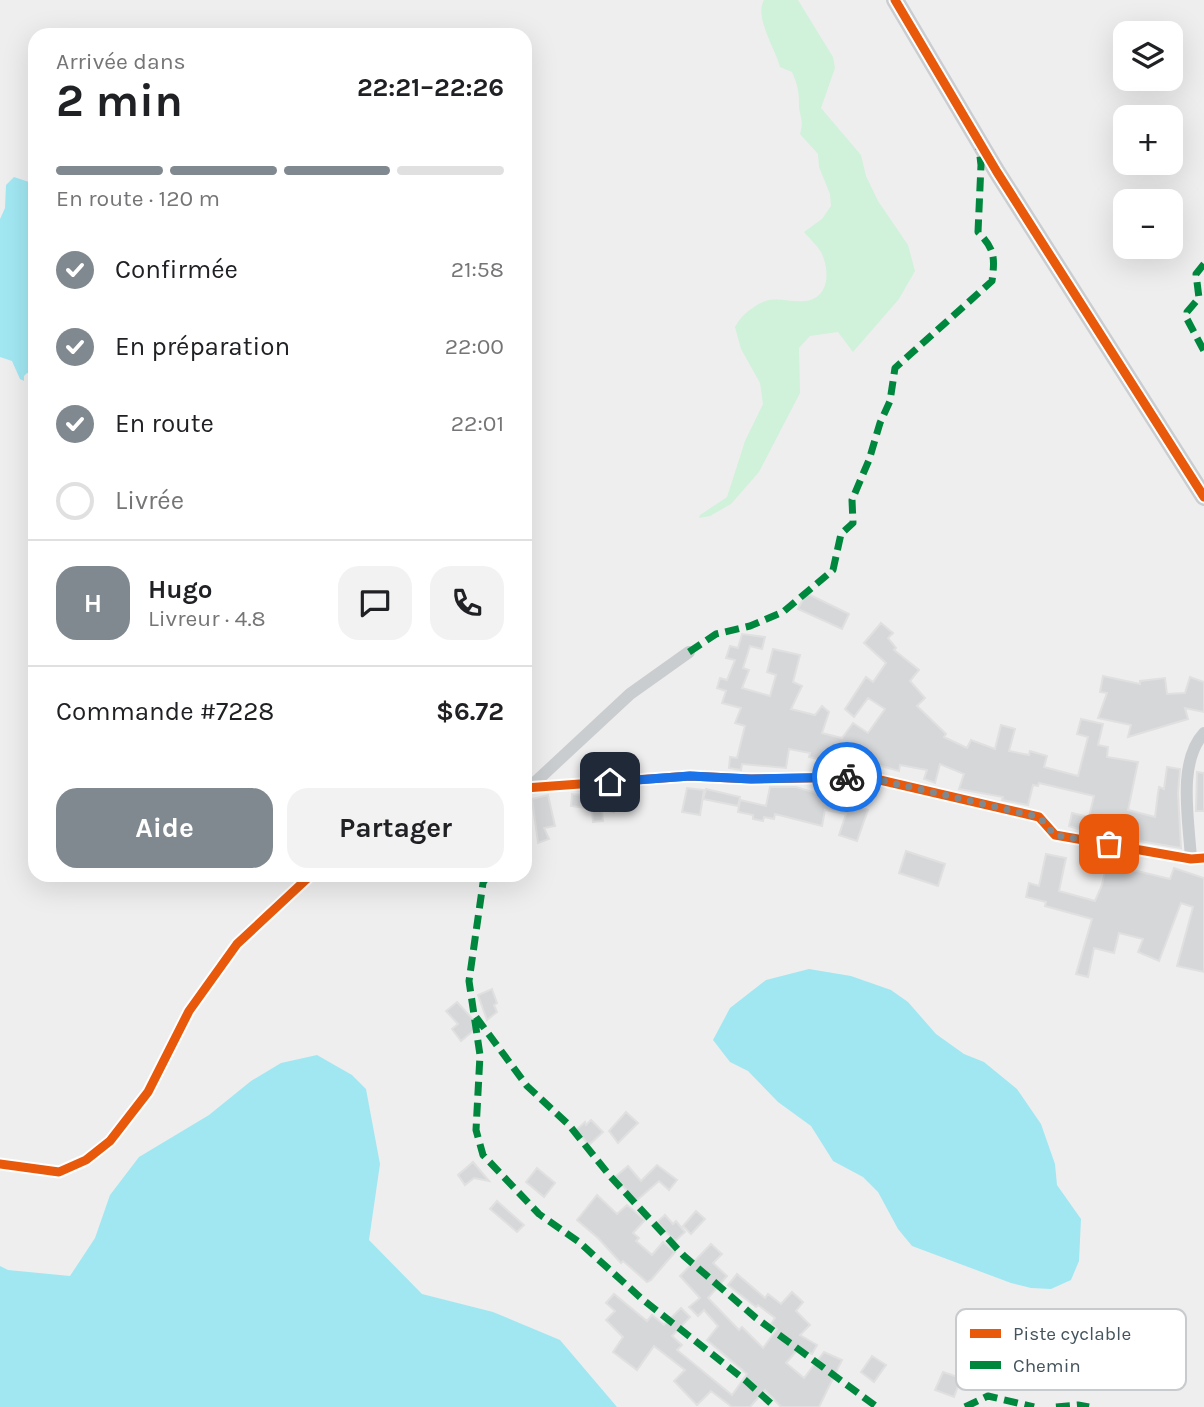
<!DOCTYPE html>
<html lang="fr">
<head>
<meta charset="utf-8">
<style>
  :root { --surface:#fff; --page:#f2f2f2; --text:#202124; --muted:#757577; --line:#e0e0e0; --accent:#80898f }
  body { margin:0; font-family:Karla,sans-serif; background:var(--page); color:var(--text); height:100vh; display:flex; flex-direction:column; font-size:26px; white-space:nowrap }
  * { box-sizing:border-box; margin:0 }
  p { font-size:23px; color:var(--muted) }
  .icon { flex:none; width:38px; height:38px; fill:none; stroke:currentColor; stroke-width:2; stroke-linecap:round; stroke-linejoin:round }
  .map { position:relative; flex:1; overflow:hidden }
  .sheet { position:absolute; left:28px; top:28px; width:504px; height:854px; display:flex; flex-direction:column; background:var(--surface); border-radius:21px; box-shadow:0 7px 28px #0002 }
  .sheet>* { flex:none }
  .tools { position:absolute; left:1113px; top:21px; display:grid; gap:14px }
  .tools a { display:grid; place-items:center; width:70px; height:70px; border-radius:14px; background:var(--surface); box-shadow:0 7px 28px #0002; font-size:35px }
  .pin { position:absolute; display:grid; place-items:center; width:60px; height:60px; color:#fff; margin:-30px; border-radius:14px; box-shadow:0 4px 10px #0006 }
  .courier { position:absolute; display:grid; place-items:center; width:70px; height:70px; margin:-35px; border:5px solid #1a73e8; border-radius:50%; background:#fff; color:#222; box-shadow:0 2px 9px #0007 }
  .head em { font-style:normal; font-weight:700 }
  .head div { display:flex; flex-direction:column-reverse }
  .head { display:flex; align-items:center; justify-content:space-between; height:119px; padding:0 28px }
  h1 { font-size:46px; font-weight:700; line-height:52px }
  .bar { display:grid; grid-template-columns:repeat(4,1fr); gap:10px 7px; align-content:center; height:84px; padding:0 28px }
  .bar i { height:9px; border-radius:5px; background:var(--line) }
  .bar .active { background:var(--accent) }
  .bar p { grid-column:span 4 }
  .line { display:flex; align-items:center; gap:18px; padding:0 28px; border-top:2px solid var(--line) }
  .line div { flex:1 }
  .round { display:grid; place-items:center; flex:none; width:74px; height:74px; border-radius:21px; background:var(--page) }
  ol { padding:0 28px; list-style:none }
  li { display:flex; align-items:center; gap:21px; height:77px }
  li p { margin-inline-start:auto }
  li .icon { padding:7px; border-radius:50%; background:var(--accent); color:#fff; stroke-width:4 }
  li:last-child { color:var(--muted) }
  li i { width:38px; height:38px; border:4px solid var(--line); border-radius:50% }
  .cta { display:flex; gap:14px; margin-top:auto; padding:14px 28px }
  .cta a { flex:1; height:80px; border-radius:21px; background:var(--accent); color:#fff; font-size:28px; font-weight:700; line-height:80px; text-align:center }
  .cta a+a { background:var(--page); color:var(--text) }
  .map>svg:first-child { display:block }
</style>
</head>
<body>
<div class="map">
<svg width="1204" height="1407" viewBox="0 0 1204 1407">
  <rect width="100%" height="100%" fill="#efeeee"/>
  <path fill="#d0f1da" d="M 764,0 L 798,0 L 833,57 L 835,68 L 821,108 L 861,155 L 866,176 L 878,201 L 908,245 L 915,271 L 899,299 L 853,352 L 838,332 L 810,336 L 799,348 L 800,393 L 759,472 L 731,504 L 710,516 L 699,518 L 700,515 L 727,497 L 745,441 L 763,404 L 760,383 L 741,349 L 735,327 C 741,316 750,308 763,302 C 776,296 792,303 806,301 C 830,297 830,270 821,252 C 817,245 809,238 804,232 L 822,219 L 831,206 L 830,194 L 819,167 L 818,154 L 800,134 C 804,120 800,118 799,106 C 799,91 798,86 792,72 L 780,67 C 775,48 754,17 764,0 Z"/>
  <path fill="#a1e7f2" d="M 14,177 L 32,183 L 35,188 L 35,376 L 27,373 L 24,376 L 24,381 L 20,379 L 12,361 L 0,357 L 0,219 L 5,208 L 6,185 Z
    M 809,969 L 851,976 L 891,990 L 908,1002 L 936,1034 L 964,1054 L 984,1062 L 1017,1089 L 1041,1124 L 1055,1164 L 1057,1185 L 1081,1219 L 1079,1261 L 1071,1280 L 1051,1289 L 1031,1288 L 1011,1283 L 912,1246 L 898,1229 L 878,1192 L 863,1177 L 833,1161 L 811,1126 L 778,1102 L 748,1071 L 730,1062 L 713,1040 L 730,1008 L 766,980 Z
    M 317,1055 L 352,1075 L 366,1089 L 380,1164 L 369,1240 L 422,1294 L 493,1312 L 560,1340 L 617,1407 L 0,1407 L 0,1266 L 8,1270 L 70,1276 L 95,1238 L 110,1195 L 139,1157 L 209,1115 L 251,1081 L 281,1063 Z"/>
  <path fill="#d6d7d9" stroke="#e0e0e1" stroke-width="2" d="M 806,593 L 849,614 L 842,629 L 798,609 Z
    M 881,623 L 893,633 L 888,638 L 896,648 L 894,650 L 919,670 L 910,681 L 925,698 L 917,706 L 946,734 L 944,737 L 967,748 L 971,740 L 995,749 L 1001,725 L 1015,729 L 1009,751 L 1029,755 L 1030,751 L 1047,756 L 1044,767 L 1078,776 L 1088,737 L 1077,734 L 1081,719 L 1103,724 L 1098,745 L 1108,747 L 1107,757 L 1138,762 L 1128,810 L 1155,817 L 1158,793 L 1159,787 L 1164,789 L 1167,767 L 1180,769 L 1178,793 L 1181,848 L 1087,832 L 1069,826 L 1072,813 L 1089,817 L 1094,796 L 1039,783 L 1038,786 L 1033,785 L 1028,805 L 1002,800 L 1003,797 L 959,789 L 964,774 L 940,764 L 935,783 L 924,779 L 927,770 L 900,765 L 899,771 L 849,757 L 846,769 L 835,766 L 835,769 L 817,769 L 818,759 L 809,757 L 810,753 L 789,749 L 786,768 L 742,764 L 741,770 L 729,768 L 730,757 L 737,758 L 745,726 L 735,723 L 741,708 L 722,703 L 726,691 L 717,688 L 720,678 L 727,680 L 735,660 L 726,658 L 730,646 L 738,648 L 742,634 L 765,637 L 762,649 L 750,646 L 743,668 L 749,670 L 742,688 L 770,696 L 776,675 L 767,672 L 773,649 L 800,655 L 793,682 L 802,686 L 791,709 L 815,715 L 822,706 L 829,712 L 822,733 L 842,738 L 853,723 L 868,733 L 885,709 L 868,698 L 854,717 L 845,709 L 866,677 L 873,682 L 886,663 L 864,643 Z
    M 1103,676 L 1140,684 L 1140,681 L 1165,678 L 1167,694 L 1185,693 L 1190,677 L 1204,682 L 1204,712 L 1185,708 L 1188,719 L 1128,737 L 1131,725 L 1098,718 L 1107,693 L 1100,692 Z
    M 1197,772 L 1204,773 L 1204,811 L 1196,811 Z
    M 770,787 L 796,787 L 833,798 L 834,791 L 845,793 L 844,802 L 868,810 L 857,841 L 839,835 L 846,814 L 825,810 L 822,826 L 775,814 L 774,819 L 764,817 L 763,821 L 753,819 L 753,815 L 738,812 L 740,800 L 766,806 Z
    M 687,788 L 704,790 L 700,815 L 682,812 Z
    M 706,789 L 740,797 L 738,806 L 703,799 Z
    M 600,791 L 601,796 L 616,798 L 614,812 L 602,810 L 603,821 L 593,822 L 592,809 L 571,806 L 572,794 L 591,796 L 590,792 Z
    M 548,795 L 555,826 L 544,828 L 549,839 L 538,843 L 532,799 Z
    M 906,851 L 945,864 L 938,886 L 899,873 Z
    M 1046,854 L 1066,858 L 1059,891 L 1095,901 L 1102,885 L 1106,866 L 1115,868 L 1118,855 L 1132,857 L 1129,869 L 1170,879 L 1174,868 L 1204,878 L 1204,972 L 1177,966 L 1193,907 L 1181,903 L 1159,961 L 1138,952 L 1143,939 L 1119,933 L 1114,953 L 1094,948 L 1088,977 L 1076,974 L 1092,919 L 1045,906 L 1046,902 L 1026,897 L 1029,883 L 1039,886 Z
    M 492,989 L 497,1003 L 494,1005 L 497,1012 L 487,1020 L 478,995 Z
    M 457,1002 L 479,1026 L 461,1041 L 452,1029 L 458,1024 L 446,1011 Z
    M 626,1112 L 638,1123 L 618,1143 L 609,1131 Z
    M 591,1120 L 603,1132 L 589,1145 L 576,1130 L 585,1122 L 586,1125 Z
    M 473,1162 L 489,1181 L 474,1178 L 465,1185 L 458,1175 Z
    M 657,1165 L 677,1180 L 669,1190 L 659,1181 L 636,1201 L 615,1177 L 628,1166 L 641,1181 Z
    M 537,1168 L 555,1183 L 544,1197 L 526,1182 Z
    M 597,1195 L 617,1214 L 627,1205 L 645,1220 L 633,1233 L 639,1238 L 636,1241 L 652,1255 L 663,1242 L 675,1252 L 651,1280 L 647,1282 L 623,1261 L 621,1263 L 598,1238 L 577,1220 Z
    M 497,1201 L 524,1225 L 517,1232 L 490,1209 Z
    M 696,1211 L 705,1219 L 691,1234 L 683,1226 Z
    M 665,1215 L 673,1224 L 676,1221 L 685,1232 L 675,1241 L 657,1222 Z
    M 711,1244 L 722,1254 L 713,1263 L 727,1276 L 708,1298 L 739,1330 L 742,1327 L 763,1348 L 777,1329 L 771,1324 L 775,1318 L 758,1305 L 756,1307 L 728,1285 L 737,1274 L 765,1298 L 768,1294 L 781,1304 L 792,1292 L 803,1302 L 796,1311 L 810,1325 L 800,1335 L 817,1345 L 812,1354 L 799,1348 L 786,1363 L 804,1378 L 824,1352 L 842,1360 L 819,1407 L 781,1407 L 765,1390 L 750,1407 L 732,1407 L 711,1391 L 697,1405 L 674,1381 L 685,1370 L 654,1346 L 637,1370 L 613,1352 L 623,1337 L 606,1320 L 615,1311 L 606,1303 L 614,1294 L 647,1321 L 652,1315 L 664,1325 L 681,1308 L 690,1317 L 672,1336 L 682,1345 L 677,1350 L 732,1395 L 747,1374 L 707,1340 L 718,1326 L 704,1310 L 698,1316 L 689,1307 L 700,1298 L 680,1276 Z
    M 872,1356 L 886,1365 L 874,1382 L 861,1372 Z
    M 943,1372 L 961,1378 L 954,1397 L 935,1390 Z"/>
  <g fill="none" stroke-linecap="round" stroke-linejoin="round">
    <path stroke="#cacdcf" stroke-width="12" d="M 530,787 L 630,694 L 689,652
      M 525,788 L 690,776 L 751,779 L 867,777 L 1039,817 L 1055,835 L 1191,859 L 1204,858
      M 1191,859 C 1189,821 1177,762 1204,733
      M 0,1164 L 59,1172 L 86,1160 L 110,1141 L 148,1092 L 189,1011 L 237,944 L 311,875"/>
    <path stroke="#caced1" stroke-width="18" d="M 895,0 L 997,172 L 1204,497"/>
    <path stroke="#00873e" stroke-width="7" stroke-dasharray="14 7" stroke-linecap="butt" d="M 1204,264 L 1196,274 L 1199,298 L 1187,312 L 1187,319 L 1204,351
      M 689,652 L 716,634 L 750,626 L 783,612 L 833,570 L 841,534 L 853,523 L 852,500 L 869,460 L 880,423 L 890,401 L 895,368 L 992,281 C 995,258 995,249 978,232 L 981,165 L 979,148
      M 488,875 L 483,883 L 469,981 L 480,1055 L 476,1130 L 483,1155 L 539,1214 L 579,1242 L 642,1299 L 745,1380 L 775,1407
      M 476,1017 L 527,1086 L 569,1125 L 610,1176 L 684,1256 L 756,1318 L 877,1407
      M 965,1407 L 988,1396 L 1034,1407
      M 1056,1407 L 1078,1405 L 1089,1407"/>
    <g stroke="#fff" stroke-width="13">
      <path id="cycleway" d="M 895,0 L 997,172 L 1204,497
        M 525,788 L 690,776 L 751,779 L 867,777 L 1039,817 L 1055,835 L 1191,859 L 1204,858
        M 0,1164 L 59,1172 L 86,1160 L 110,1141 L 148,1092 L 189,1011 L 237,944 L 311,875"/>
    </g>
    <use href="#cycleway" stroke="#e8590c" stroke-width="9"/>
  </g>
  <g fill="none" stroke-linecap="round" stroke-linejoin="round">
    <path stroke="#80898f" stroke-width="7" stroke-dasharray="0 12.6" d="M 847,777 L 867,777 L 1039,817 L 1055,835 L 1109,844"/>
    <path stroke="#1a73e8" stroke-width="9" d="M 610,782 L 690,776 L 751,779 L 847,777"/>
  </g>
  <rect x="956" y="1309" width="230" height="81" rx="10" fill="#fff" stroke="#c7cbce" stroke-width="2"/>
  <rect x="970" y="1329" width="31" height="9" fill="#e8590c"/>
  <rect x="970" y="1361" width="31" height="8" fill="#00873e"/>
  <g font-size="19" fill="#44535c">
    <text x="1013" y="1340">Piste cyclable</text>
    <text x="1013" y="1372">Chemin</text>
  </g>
</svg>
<div class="tools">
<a><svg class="icon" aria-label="layers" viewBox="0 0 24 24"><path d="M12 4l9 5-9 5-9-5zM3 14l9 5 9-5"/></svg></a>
<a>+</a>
<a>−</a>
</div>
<div class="pin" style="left:1109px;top:844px;background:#ea580c"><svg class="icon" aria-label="bag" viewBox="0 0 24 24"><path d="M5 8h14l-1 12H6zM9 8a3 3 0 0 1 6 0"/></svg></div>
<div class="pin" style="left:610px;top:782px;background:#1f2937"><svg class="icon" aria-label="home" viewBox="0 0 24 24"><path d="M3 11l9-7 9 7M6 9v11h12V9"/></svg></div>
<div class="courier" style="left:847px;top:777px"><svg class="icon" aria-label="bike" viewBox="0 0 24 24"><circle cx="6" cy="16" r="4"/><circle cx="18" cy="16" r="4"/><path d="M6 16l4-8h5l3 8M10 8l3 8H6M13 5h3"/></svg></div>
<section class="sheet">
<div class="head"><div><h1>2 min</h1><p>Arrivée dans</p></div><em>22:21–22:26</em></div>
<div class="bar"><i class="active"></i><i class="active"></i><i class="active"></i><i></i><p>En route · 120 m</p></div>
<ol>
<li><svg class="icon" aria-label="check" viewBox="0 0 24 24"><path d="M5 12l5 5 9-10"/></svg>Confirmée<p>21:58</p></li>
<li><svg class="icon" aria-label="check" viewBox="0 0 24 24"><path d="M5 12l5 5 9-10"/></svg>En préparation<p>22:00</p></li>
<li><svg class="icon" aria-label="check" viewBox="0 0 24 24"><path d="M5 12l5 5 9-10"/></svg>En route<p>22:01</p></li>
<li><i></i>Livrée</li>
</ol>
<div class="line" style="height:126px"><b class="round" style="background:var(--accent);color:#fff">H</b><div><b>Hugo</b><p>Livreur · 4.8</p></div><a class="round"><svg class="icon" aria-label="chat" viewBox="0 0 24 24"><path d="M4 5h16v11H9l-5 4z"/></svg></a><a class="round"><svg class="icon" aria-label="phone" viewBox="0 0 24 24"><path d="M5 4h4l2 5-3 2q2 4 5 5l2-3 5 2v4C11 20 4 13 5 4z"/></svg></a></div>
<div class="line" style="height:91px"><div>Commande #7228</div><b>$6.72</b></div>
<div class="cta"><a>Aide</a><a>Partager</a></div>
</section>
</div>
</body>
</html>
